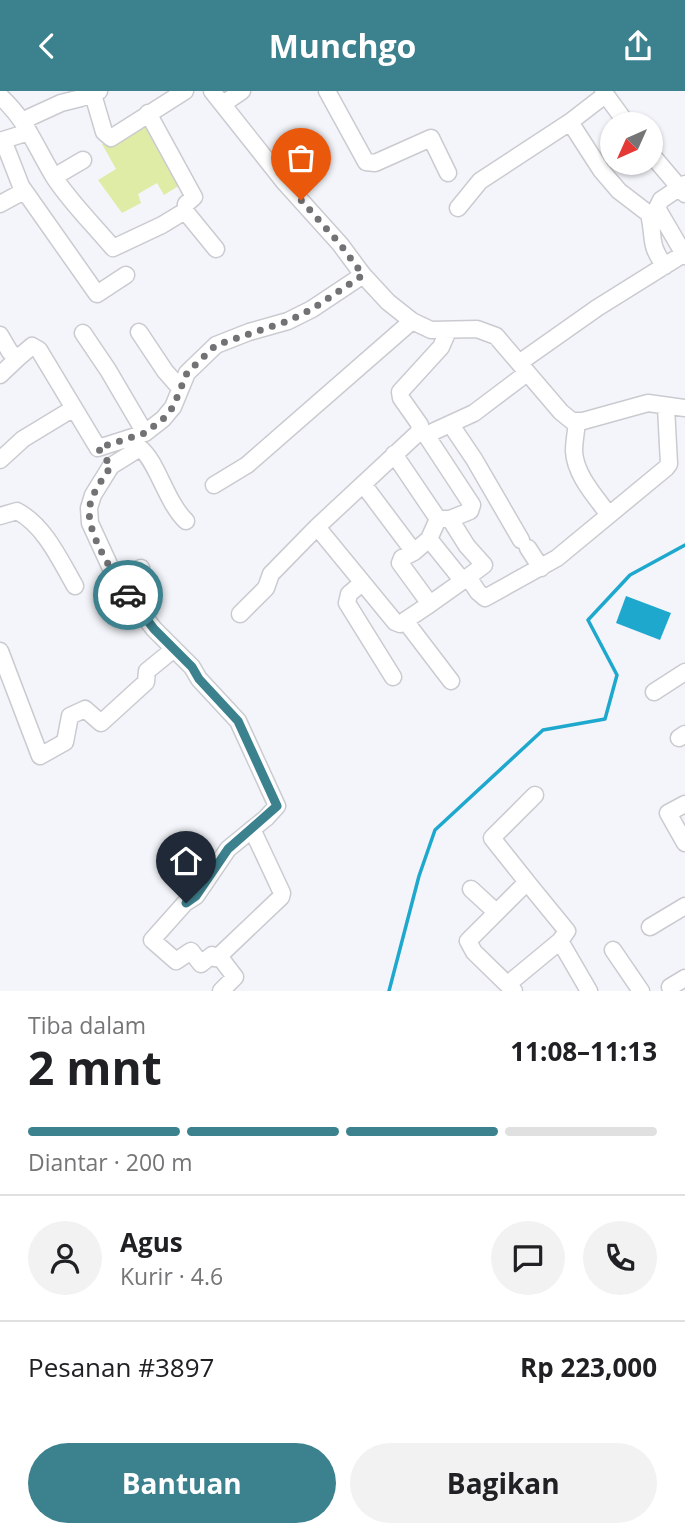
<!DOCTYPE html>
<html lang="id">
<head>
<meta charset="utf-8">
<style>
  :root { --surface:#fff; --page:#f2f2f2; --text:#202124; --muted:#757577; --line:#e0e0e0; --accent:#3c818e }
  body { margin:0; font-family:"Open Sans",sans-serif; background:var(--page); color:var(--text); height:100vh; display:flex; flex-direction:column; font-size:26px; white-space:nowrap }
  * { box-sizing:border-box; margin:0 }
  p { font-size:23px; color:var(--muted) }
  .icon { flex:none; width:38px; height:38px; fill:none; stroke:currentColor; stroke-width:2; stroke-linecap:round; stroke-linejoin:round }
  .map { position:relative; height:900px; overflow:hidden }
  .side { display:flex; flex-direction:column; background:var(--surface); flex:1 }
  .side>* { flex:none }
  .needle { width:46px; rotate:225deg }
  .controls { position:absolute; left:600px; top:21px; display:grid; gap:14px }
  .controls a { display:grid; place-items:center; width:63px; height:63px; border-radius:50%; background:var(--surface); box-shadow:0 2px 5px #0004; font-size:35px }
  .pin { position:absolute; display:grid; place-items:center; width:60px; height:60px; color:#fff; margin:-72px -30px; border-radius:50% 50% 50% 0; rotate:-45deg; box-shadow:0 0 7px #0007 }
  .pin .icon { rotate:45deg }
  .courier { position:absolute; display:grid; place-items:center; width:70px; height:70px; margin:-35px; border:5px solid #3c818e; border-radius:50%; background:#fff; color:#222; box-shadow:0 2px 9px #0007 }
  .headline em { font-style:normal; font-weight:700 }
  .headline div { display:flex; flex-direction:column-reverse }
  .headline { display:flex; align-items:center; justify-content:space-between; height:119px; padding:0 28px }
  h1 { font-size:46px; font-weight:700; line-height:52px }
  .bar { display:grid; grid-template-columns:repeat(4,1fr); gap:10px 7px; align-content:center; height:84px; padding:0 28px }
  .bar i { height:9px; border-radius:5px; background:var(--line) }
  .bar .on { background:var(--accent) }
  .bar p { grid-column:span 4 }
  .line { display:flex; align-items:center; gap:18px; padding:0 28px; border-top:2px solid var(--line) }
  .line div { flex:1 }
  .round { display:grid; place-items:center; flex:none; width:74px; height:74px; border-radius:37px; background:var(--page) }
  .action { display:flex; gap:14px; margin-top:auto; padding:14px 28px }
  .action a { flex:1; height:80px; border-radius:42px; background:var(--accent); color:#fff; font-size:28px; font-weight:700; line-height:80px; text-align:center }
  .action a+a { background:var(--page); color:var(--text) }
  header { display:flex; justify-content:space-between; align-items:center; height:91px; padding:0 28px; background:var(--accent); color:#fff; font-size:32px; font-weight:700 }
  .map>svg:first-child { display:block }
</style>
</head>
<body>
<header><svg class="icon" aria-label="back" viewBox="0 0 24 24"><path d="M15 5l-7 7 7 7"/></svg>Munchgo<svg class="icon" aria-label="share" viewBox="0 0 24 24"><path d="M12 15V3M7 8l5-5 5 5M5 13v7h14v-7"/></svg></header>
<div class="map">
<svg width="685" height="900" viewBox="0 0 685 900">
  <rect width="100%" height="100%" fill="#f4f5fa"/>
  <path fill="#deeca5" d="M 151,25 L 188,89 L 164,104 L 157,92 L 138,103 L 141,112 L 122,122 L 98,89 L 116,78 L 102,53 Z"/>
  <path fill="#1fa8ce" d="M 626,505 L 671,522 L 660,549 L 616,532 Z"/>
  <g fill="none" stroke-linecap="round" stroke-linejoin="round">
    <path stroke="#1fa8ce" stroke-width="3.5" d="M 389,900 L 419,785 L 435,739 L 543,639 L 605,628 L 617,584 L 588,529 L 630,484 L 685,454"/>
    <g stroke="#cacbd0" stroke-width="19">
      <path id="street" d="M 92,0 L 104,41 L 111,47 L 185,0
        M 212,0 L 285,92 L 340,153 L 363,184 L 388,211 L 412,230 L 431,239 L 477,238 L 496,245 L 561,321 L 572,330 L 583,330 L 648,312 L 685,317
        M 327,0 L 366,71 L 375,72 L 431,47 L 448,82
        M 603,0 L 627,33
        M 0,5 C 28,31 35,55 54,86 C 71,112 93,133 113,157 L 162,134 L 185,120 L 186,113 L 194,106 L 148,22
        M 223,13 L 242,0
        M 24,29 L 61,12 L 81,7 L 99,0
        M 570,31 L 601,79 L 619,100 L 649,123 C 655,147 648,153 665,175
        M 29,41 L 3,49 L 21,95 L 97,203 L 126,184
        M 651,63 L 685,103
        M 54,86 L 83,69
        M 685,93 L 661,109 L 657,117 L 685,165
        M 0,113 L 24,100
        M 458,117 L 480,90 L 570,31 L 605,4
        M 185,120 L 216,158
        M 139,241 L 165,280 L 179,296
        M 83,242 L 108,279 L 145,342
        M 0,244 L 10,261 L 18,267 L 32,255 L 39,259 L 98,357 L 145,342 L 163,328 L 173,316 L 187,282 L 216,254 L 249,241 L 288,230 L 312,218 L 363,184
        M 519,272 L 597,217 L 685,162
        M 0,284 L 18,267
        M 577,331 C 576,341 574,351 574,360 C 575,384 596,406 609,424
        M 451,334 L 474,368 L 521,449
        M 419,341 L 426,344 L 472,414 L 470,420 L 450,428
        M 426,344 L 474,322 L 527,282
        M 394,363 L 438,428
        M 0,369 L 23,348 L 74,317
        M 363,393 L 414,461 L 429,448 L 438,428
        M 214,394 L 247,374 L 412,230
        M 0,425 L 17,420 C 45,435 60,469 75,495
        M 441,428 L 450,428 L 467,455 L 484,474 L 468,486
        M 186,430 C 166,411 157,370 140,357 L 111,375 L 93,404 L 89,417 L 90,432 L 113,482 L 139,519 L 154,538 L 192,576 L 199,588 L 238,630 L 277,715 L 266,727 L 228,758 L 196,805 L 185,812 L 152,849 L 176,870 L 191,860 L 201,873 L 212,864 L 215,867 L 219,865
        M 317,436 L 395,531 L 400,533 L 430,513
        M 429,448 L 462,489
        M 528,457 L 541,477
        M 414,461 L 402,467 L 400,472 L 430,513 L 468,486 L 478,501 L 485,507 L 557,467 L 666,377 L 669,373 L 666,316
        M 119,490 L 141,477
        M 362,492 L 349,503 L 347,512 L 393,586
        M 240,523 L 266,497 L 271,483 L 317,436 L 419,341 L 420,334 L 401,307 L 400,301 L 441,256 L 448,240
        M 406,531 L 451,590
        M 0,560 L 40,665 L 65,651 L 70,625 L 85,618 L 101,632 L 146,591 L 147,580 L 174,558
        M 654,601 L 685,581
        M 679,647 L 685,643
        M 685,713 L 668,722 L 685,752
        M 527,791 L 492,747 L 535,704
        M 471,798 L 496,821
        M 650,836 L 685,815
        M 560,850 L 589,900
        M 613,859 L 641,900
        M 508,893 L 560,850 L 567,840 L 527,791 L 468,850 L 474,861 L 514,900
        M 670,896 L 685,887
        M 221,900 L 235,886 L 219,865 L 281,806 L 282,802 L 252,738"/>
    </g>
    <use href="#street" stroke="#fff" stroke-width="16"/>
  </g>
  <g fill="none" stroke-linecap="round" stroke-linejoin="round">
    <path stroke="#727275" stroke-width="7" stroke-dasharray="0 12.6" d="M 128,504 C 114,483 84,440 90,414 C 93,400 103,388 111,375 L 98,357 L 145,342 L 163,328 L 173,316 L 187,282 L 216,254 L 288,230 L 312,218 L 363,184 L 340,153 L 301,109"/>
    <path stroke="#3c818e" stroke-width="9" d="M 128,504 L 154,538 L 192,576 L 199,588 L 238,630 L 277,715 L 228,758 L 196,805 L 186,812"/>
  </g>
</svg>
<div class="controls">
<a><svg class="needle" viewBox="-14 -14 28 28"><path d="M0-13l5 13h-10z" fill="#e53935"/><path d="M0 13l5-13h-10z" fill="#757577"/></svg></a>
</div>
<div class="pin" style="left:301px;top:109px;background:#ea580c"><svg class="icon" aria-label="bag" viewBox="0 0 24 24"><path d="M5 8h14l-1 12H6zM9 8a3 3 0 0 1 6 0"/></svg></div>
<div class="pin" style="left:186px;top:812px;background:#1f2937"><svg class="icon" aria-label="home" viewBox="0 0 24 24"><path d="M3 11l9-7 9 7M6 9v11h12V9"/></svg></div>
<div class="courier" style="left:128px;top:504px"><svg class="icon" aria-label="car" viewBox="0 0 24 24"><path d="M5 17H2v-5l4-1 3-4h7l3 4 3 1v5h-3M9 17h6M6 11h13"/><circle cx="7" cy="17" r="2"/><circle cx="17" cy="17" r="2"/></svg></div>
</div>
<section class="side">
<div class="headline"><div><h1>2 mnt</h1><p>Tiba dalam</p></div><em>11:08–11:13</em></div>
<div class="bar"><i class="on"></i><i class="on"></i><i class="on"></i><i></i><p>Diantar · 200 m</p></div>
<div class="line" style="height:126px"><a class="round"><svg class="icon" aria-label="person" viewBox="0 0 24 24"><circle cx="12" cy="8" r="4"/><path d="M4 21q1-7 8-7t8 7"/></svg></a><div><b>Agus</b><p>Kurir · 4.6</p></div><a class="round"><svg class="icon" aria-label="chat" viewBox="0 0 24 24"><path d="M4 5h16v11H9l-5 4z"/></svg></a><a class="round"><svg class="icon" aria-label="phone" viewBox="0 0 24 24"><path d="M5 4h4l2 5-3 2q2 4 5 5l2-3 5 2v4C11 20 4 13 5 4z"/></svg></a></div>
<div class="line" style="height:91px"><div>Pesanan #3897</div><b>Rp 223,000</b></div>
<div class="action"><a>Bantuan</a><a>Bagikan</a></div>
</section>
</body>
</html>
